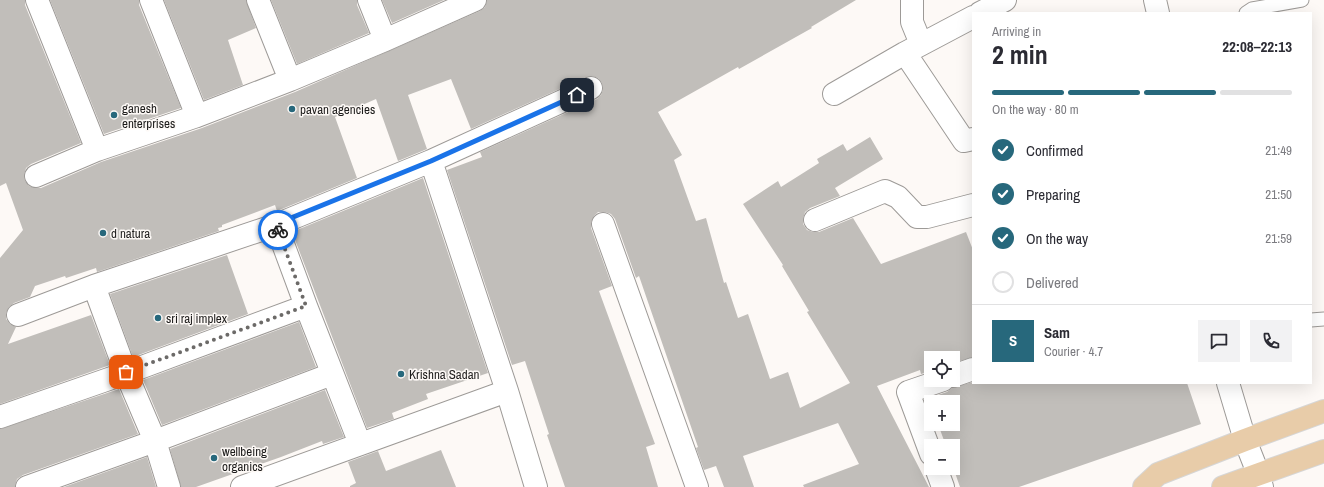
<!DOCTYPE html>
<html lang="en">
<head>
<meta charset="utf-8">
<style>
  :root { --surface:#fff; --page:#f2f2f3; --text:#2b2b33; --muted:#7c7c81; --line:#e1e1e2; --accent:#27687c }
  body { margin:0; font-family:"Archivo Narrow",sans-serif; background:var(--page); color:var(--text); height:100vh; display:flex; flex-direction:column; font-size:15px; white-space:nowrap }
  * { box-sizing:border-box; margin:0 }
  p { font-size:13px; color:var(--muted) }
  .icon { flex:none; width:22px; height:22px; fill:none; stroke:currentColor; stroke-width:2; stroke-linecap:round; stroke-linejoin:round }
  .map { position:relative; flex:1; overflow:hidden }
  .side { position:absolute; left:972px; top:12px; width:340px; height:372px; display:flex; flex-direction:column; background:var(--surface); border-radius:0px; box-shadow:0 4px 16px #0002 }
  .side>* { flex:none }
  .tools { position:absolute; left:924px; top:351px; display:grid; gap:8px }
  .tools a { display:grid; place-items:center; width:36px; height:36px; border-radius:0px; background:var(--surface); box-shadow:0 4px 16px #0002; font-size:20px }
  .pin { position:absolute; display:grid; place-items:center; width:34px; height:34px; color:#fff; margin:-17px; border-radius:8px; box-shadow:0 2px 6px #0006 }
  .courier { position:absolute; display:grid; place-items:center; width:40px; height:40px; margin:-20px; border:3px solid #1a73e8; border-radius:50%; background:#fff; color:#222; box-shadow:0 1px 5px #0007 }
  .headline em { font-style:normal; font-weight:800 }
  .headline div { display:flex; flex-direction:column-reverse }
  .headline { display:flex; align-items:center; justify-content:space-between; height:68px; padding:0 20px }
  h1 { font-size:26px; font-weight:800; line-height:30px }
  .bar { display:grid; grid-template-columns:repeat(4,1fr); gap:6px 4px; align-content:center; height:48px; padding:0 20px }
  .bar i { height:5px; border-radius:3px; background:var(--line) }
  .bar .selected { background:var(--accent) }
  .bar p { grid-column:span 4 }
  .line { display:flex; align-items:center; gap:10px; padding:0 20px; border-top:1px solid var(--line) }
  .line div { flex:1 }
  .round { display:grid; place-items:center; flex:none; width:42px; height:42px; border-radius:0px; background:var(--page) }
  ol { padding:0 20px; list-style:none }
  li { display:flex; align-items:center; gap:12px; height:44px }
  li p { margin-inline-start:auto }
  li .icon { padding:4px; border-radius:50%; background:var(--accent); color:#fff; stroke-width:4 }
  li:last-child { color:var(--muted) }
  li i { width:22px; height:22px; border:2px solid var(--line); border-radius:50% }
  .map>svg:first-child { display:block }
</style>
</head>
<body>
<div class="map">
<svg width="1324" height="487" viewBox="0 0 1324 487">
  <rect width="100%" height="100%" fill="#fdf9f6"/>
  <path fill="#c1beba" d="M 0,0 L 25,0 L 25,5 L 81,143 L 31,164 L 26,168 L 24,175 L 25,181 L 29,186 L 35,188 L 41,188 L 101,162 L 202,128 L 295,92 L 480,11 L 485,7 L 487,0 L 856,0 L 811,27 L 812,28 L 739,69 L 738,67 L 658,112 L 682,155 L 674,160 L 696,221 L 706,218 L 724,283 L 726,282 L 738,318 L 748,314 L 770,379 L 788,372 L 800,408 L 850,383 L 807,312 L 809,311 L 782,266 L 783,265 L 743,204 L 778,181 L 781,187 L 819,163 L 817,159 L 843,144 L 847,151 L 870,137 L 883,159 L 835,188 L 840,196 L 810,208 L 805,212 L 803,219 L 803,224 L 807,230 L 813,232 L 819,232 L 853,218 L 881,264 L 966,232 L 973,250 L 973,357 L 953,363 L 953,358 L 931,358 L 931,371 L 921,374 L 920,370 L 877,386 L 929,487 L 804,487 L 803,485 L 859,464 L 838,423 L 743,456 L 754,487 L 724,487 L 716,466 L 704,470 L 696,448 L 698,447 L 639,276 L 636,278 L 615,219 L 611,214 L 605,212 L 598,212 L 594,216 L 591,222 L 591,228 L 612,286 L 599,291 L 655,444 L 646,447 L 658,487 L 565,487 L 547,435 L 549,434 L 525,361 L 512,365 L 447,170 L 482,157 L 480,152 L 597,99 L 601,95 L 603,90 L 602,83 L 598,78 L 592,76 L 586,77 L 471,129 L 451,79 L 408,95 L 427,149 L 398,161 L 376,99 L 335,117 L 357,178 L 277,211 L 275,205 L 222,225 L 222,227 L 218,228 L 219,231 L 97,272 L 96,268 L 66,278 L 65,276 L 35,286 L 30,297 L 14,303 L 9,307 L 6,313 L 6,319 L 10,324 L 16,327 L 8,344 L 91,315 L 110,365 L 0,404 L 0,258 L 23,230 L 6,183 L 0,186 Z
    M 50,0 L 139,0 L 139,5 L 181,108 L 104,134 Z
    M 164,0 L 246,0 L 256,28 L 228,40 L 243,85 L 204,100 Z
    M 271,0 L 357,0 L 357,5 L 369,33 L 297,64 Z
    M 382,0 L 444,0 L 392,23 Z
    M 423,178 L 488,373 L 426,394 L 428,399 L 392,413 L 394,419 L 367,428 L 292,232 Z
    M 227,255 L 248,314 L 133,357 L 110,294 Z
    M 299,322 L 316,367 L 162,425 L 143,380 Z
    M 973,382 L 1187,383 L 1201,424 L 1019,487 L 960,487 L 953,467 L 953,446 L 946,446 L 938,424 L 953,424 L 953,402 L 931,403 L 929,398 L 947,392 L 952,388 Z
    M 119,389 L 138,434 L 23,475 L 17,479 L 15,487 L 0,487 L 0,429 Z
    M 325,390 L 344,437 L 323,444 L 322,441 L 281,457 L 196,487 L 181,487 L 170,449 Z
    M 441,450 L 456,487 L 350,487 L 350,486 L 356,483 L 348,462 L 378,451 L 386,471 Z
    M 147,457 L 156,487 L 64,487 Z"/>
  <g fill="none" stroke-linecap="round" stroke-linejoin="round">
    <g stroke="#9d9a97" stroke-width="15">
      <path id="lane" d="M 1246,13 L 1252,9 L 1302,0
        M 1311,320 L 1324,319"/>
    </g>
    <g stroke="#9d9a97" stroke-width="24">
      <path id="street" d="M 37,0 L 97,150
        M 151,0 L 197,116
        M 258,0 L 290,80
        M 369,0 L 385,40
        M 912,0 L 912,22 L 921,44
        M 1155,0 L 1158,13
        M 980,13 L 1005,0
        M 905,53 L 964,141 L 973,139
        M 834,94 L 905,53 L 973,17
        M 431,161 L 507,391 L 536,487
        M 36,176 L 97,150 L 197,116 L 290,80 L 385,40 L 475,0
        M 815,220 L 885,191 L 898,197 L 917,217 L 927,217 L 973,205
        M 603,224 L 697,487
        M 276,225 L 306,306 L 360,444
        M 94,286 L 126,373 L 155,441 L 169,487
        M 18,315 L 94,286 L 276,225 L 431,161 L 591,88
        M 953,376 L 973,369
        M 1228,383 L 1245,440 L 1258,473 L 1262,487
        M 0,417 L 126,373 L 306,306
        M 931,454 L 908,392 L 943,380
        M 936,468 L 943,487
        M 27,487 L 155,441 L 332,374
        M 242,487 L 507,391"/>
    </g>
    <g stroke="#d6d6d6" stroke-width="24">
      <path id="primary" d="M 1144,487 L 1158,474 L 1245,440 L 1324,411
        M 1223,487 L 1324,451"/>
    </g>
    <use href="#lane" stroke="#fff" stroke-width="13"/>
    <use href="#street" stroke="#fff" stroke-width="22"/>
    <use href="#primary" stroke="#e8cca9" stroke-width="22"/>
  </g>
  <g fill="none" stroke-linecap="round" stroke-linejoin="round">
    <path stroke="#6c6a68" stroke-width="4" stroke-dasharray="0 7.2" d="M 126,372 L 306,306 L 278,230"/>
    <path stroke="#1a73e8" stroke-width="5" d="M 278,230 L 276,224 L 431,161 L 577,95"/>
  </g>
  <g fill="#27687c" stroke="#fdf9f6" stroke-width="1.5">
    <circle cx="292" cy="109" r="4"/>
    <circle cx="114" cy="115" r="4"/>
    <circle cx="103" cy="233" r="4"/>
    <circle cx="158" cy="318" r="4"/>
    <circle cx="401" cy="374" r="4"/>
    <circle cx="214" cy="458" r="4"/>
  </g>
  <g text-anchor="middle" dominant-baseline="central" stroke-width="3" stroke-linejoin="round" paint-order="stroke">
    <g font-size="13" fill="#1e1d1c" stroke="#fdf9f6" text-anchor="start">
      <text x="122" y="108">ganesh<tspan x="122" dy="15">enterprises</tspan></text>
      <text x="300" y="109">pavan agencies</text>
      <text x="111" y="233">d natura</text>
      <text x="166" y="318">sri raj implex</text>
      <text x="409" y="374">Krishna Sadan</text>
      <text x="222" y="451">wellbeing<tspan x="222" dy="15">organics</tspan></text>
    </g>
  </g>
</svg>
<div class="tools">
<a><svg class="icon" aria-label="locate" viewBox="0 0 24 24"><circle cx="12" cy="12" r="6"/><path d="M12 2v4M12 18v4M2 12h4M18 12h4"/></svg></a>
<a>+</a>
<a>−</a>
</div>
<div class="pin" style="left:126px;top:372px;background:#ea580c"><svg class="icon" aria-label="bag" viewBox="0 0 24 24"><path d="M5 8h14l-1 12H6zM9 8a3 3 0 0 1 6 0"/></svg></div>
<div class="pin" style="left:577px;top:95px;background:#1f2937"><svg class="icon" aria-label="home" viewBox="0 0 24 24"><path d="M3 11l9-7 9 7M6 9v11h12V9"/></svg></div>
<div class="courier" style="left:278px;top:230px"><svg class="icon" aria-label="bike" viewBox="0 0 24 24"><circle cx="6" cy="16" r="4"/><circle cx="18" cy="16" r="4"/><path d="M6 16l4-8h5l3 8M10 8l3 8H6M13 5h3"/></svg></div>
<section class="side">
<div class="headline"><div><h1>2 min</h1><p>Arriving in</p></div><em>22:08–22:13</em></div>
<div class="bar"><i class="selected"></i><i class="selected"></i><i class="selected"></i><i></i><p>On the way · 80 m</p></div>
<ol>
<li><svg class="icon" aria-label="check" viewBox="0 0 24 24"><path d="M5 12l5 5 9-10"/></svg>Confirmed<p>21:49</p></li>
<li><svg class="icon" aria-label="check" viewBox="0 0 24 24"><path d="M5 12l5 5 9-10"/></svg>Preparing<p>21:50</p></li>
<li><svg class="icon" aria-label="check" viewBox="0 0 24 24"><path d="M5 12l5 5 9-10"/></svg>On the way<p>21:59</p></li>
<li><i></i>Delivered</li>
</ol>
<div class="line" style="height:72px"><b class="round" style="background:var(--accent);color:#fff">S</b><div><b>Sam</b><p>Courier · 4.7</p></div><a class="round"><svg class="icon" aria-label="chat" viewBox="0 0 24 24"><path d="M4 5h16v11H9l-5 4z"/></svg></a><a class="round"><svg class="icon" aria-label="phone" viewBox="0 0 24 24"><path d="M5 4h4l2 5-3 2q2 4 5 5l2-3 5 2v4C11 20 4 13 5 4z"/></svg></a></div>
</section>
</div>
</body>
</html>
